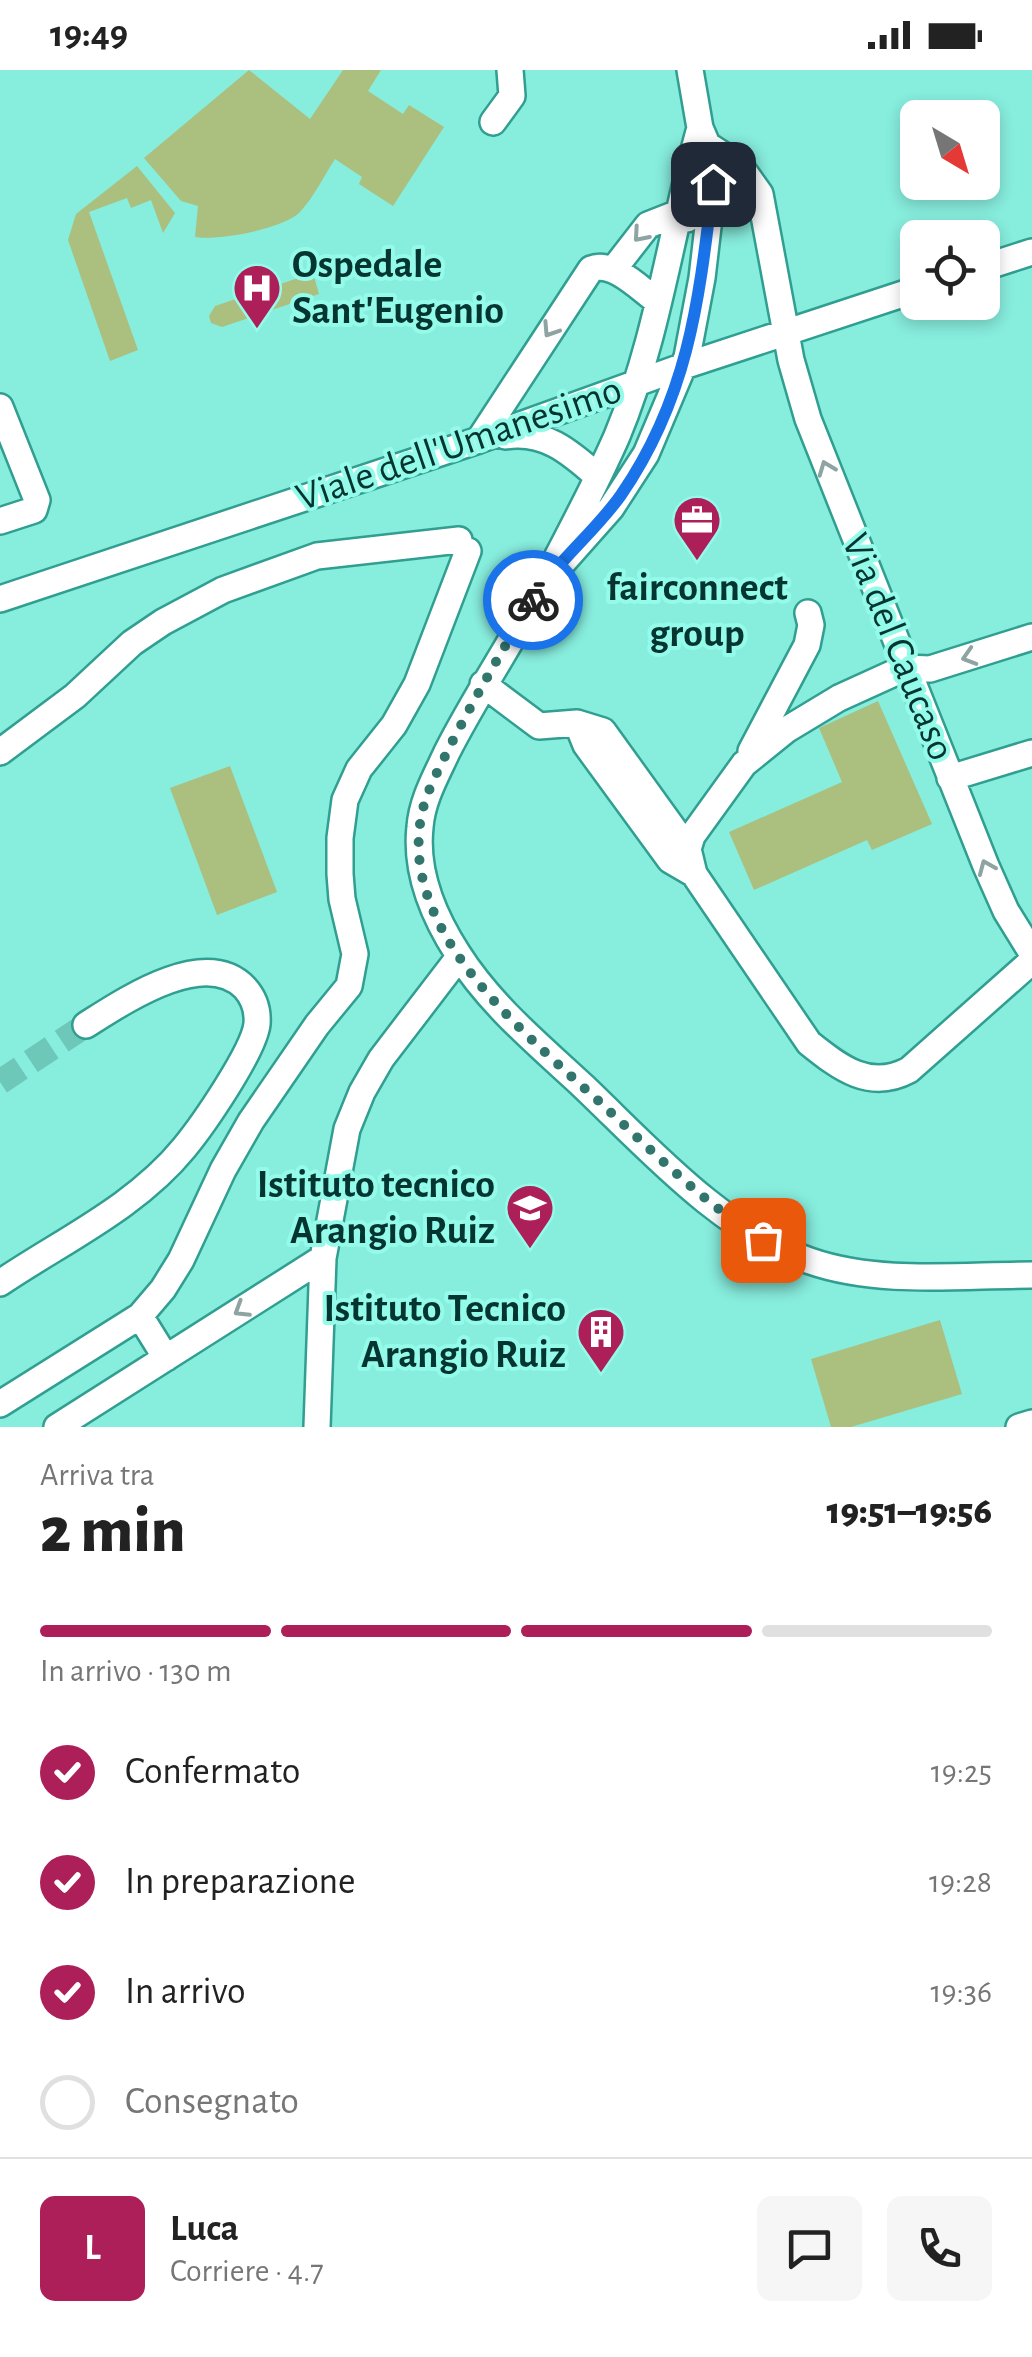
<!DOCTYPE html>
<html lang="it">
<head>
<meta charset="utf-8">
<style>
  :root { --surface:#fff; --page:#f6f6f6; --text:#222; --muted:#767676; --line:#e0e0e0; --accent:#ad1f59 }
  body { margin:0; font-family:"Alegreya Sans",sans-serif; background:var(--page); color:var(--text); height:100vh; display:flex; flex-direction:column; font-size:38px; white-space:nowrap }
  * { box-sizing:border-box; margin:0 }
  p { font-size:32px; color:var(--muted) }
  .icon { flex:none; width:55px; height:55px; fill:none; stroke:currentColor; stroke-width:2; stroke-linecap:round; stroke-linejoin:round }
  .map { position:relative; height:1357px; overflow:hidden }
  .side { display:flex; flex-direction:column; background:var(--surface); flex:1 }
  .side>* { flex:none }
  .needle { width:65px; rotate:142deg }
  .buttons { position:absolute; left:900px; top:30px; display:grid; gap:20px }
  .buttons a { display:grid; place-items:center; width:100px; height:100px; border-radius:15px; background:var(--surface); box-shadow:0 5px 15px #0003; font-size:50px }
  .pin { position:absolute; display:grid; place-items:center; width:85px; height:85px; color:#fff; margin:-42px; border-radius:20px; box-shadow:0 5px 15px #0006 }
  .courier { position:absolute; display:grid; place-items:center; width:100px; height:100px; margin:-50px; border:8px solid #1a73e8; border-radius:50%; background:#fff; color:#222; box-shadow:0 2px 12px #0007 }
  .overview em { font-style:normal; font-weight:800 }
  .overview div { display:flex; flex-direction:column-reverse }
  .overview { display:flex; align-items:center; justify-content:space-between; height:170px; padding:0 40px }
  h1 { font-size:65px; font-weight:800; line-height:75px }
  .bar { display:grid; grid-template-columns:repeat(4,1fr); gap:15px 10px; align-content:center; height:120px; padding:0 40px }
  .bar i { height:12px; border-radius:8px; background:var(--line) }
  .bar .active { background:var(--accent) }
  .bar p { grid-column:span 4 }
  .line { display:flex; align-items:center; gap:25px; padding:0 40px; border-top:2px solid var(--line) }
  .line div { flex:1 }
  .round { display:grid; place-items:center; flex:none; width:105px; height:105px; border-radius:15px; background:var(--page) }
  ol { padding:0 40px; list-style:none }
  li { display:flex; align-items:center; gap:30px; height:110px }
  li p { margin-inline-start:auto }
  li .icon { padding:10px; border-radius:50%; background:var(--accent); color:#fff; stroke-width:4 }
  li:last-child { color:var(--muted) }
  li i { width:55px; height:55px; border:5px solid var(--line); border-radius:50% }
  .status { display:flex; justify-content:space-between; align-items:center; height:70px; padding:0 50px; background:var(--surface); direction:ltr }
  .status svg { height:28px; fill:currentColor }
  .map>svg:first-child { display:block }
</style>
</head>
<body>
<div class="status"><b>19:49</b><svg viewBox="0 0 49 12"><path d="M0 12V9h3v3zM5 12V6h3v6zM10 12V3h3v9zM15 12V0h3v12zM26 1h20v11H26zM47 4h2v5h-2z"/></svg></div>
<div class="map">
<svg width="1032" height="1357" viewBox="0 0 1032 1357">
  <rect width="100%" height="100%" fill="#87eddd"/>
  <path fill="#abbf7f" d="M 249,0 L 310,49 L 343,0 L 381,0 L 368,21 L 403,44 L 409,35 L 444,57 L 393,136 L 359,114 L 362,107 L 335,89 C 324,106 314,127 300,142 C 283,159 218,171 195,167 L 198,136 L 181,131 L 144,88 Z
    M 137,96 L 175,143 L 163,163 L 151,130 L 131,138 L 127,128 L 89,142 L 138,280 L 110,291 L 68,170 L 76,144 Z
    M 313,203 L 319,224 L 222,257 L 211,253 L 209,246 L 215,236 Z
    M 878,631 L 932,754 L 872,780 L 867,770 L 754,820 L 729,762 L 842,712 L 819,658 Z
    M 230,696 L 277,822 L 217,845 L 170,718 Z
    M 940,1250 L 962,1324 L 851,1357 L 831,1357 L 811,1289 Z"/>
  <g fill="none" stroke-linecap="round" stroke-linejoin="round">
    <path stroke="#6dc8ba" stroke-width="25" stroke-dasharray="25 12" stroke-linecap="butt" d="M 0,1012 L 86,955"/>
    <g stroke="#309e90" stroke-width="30">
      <path id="minor" d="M 493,52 L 512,26 L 510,0
        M 700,58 C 671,160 658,268 617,366 C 595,416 568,467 542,516 C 512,572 476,625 447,682 C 436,706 422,730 420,757 C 415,802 434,847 458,884 C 491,936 540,976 584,1017 C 649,1079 723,1162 810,1191 C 879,1215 960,1205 1032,1205
        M 709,76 L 740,96 L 760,124 L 791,290 L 808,349 L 986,796 L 1006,841 L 1032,883
        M 982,198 L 1032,182
        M 613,200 L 648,155 L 676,144 L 687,149
        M 0,337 L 37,430 L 34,440 L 0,451
        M 505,366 C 544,360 569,381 597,406
        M 479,370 L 591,199 C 613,190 640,219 657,231
        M 564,491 L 611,438 L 646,384 L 687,287 L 702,208 L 713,114 L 712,86 L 700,58 L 690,0
        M 0,529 L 479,370 L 684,296 L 918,219
        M 1032,567 L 930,599 L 905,598 L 839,628 L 786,660 L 744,694 L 692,766 L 688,779 L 694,804 L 809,973 C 840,998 870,1021 909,1000 L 1032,891
        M 483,614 L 539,656 L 577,653 L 603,661 L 688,779
        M 577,653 L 586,675 L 670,790 L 694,804
        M 751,681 L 807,575 L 811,555 L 808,543
        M 0,682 L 75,626 L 132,573 L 163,552 L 223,520 L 317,486 L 459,470
        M 950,708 L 1032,683
        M 0,1213 C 62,1171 136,1137 184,1078 C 203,1055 254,981 257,954 C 258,941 254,928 245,918 C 205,876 124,931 86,955
        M 140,1246 L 166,1288
        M 0,1334 L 140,1246 L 163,1219 L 181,1190 L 223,1100 L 251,1051 L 317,955 L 349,916 L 355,884 L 342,829 L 340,804 L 340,768 L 345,730 L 359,699 L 394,655 L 417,614 L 468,481
        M 57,1357 L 323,1188
        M 317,1357 L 323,1188 L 347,1059 L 362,1022 L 381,989 L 459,887
        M 1019,1357 L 1032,1353"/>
    </g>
    <use href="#minor" stroke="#fff" stroke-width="25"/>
  </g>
  <defs><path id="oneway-chevron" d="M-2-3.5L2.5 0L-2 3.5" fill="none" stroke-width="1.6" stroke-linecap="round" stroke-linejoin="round" transform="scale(2.5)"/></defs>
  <g stroke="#8ea4a2">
    <use href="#oneway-chevron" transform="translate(640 165) rotate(131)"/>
    <use href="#oneway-chevron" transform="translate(550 260) rotate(123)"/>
    <use href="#oneway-chevron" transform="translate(826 398) rotate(-111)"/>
    <use href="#oneway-chevron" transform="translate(969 587) rotate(163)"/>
    <use href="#oneway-chevron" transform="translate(986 797) rotate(-113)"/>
    <use href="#oneway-chevron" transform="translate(241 1240) rotate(148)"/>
  </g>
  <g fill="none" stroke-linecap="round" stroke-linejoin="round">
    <path stroke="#32756d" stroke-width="10" stroke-dasharray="0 18" d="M 533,530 C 503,578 476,626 450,676 C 438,701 423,727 420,754 C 404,870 531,968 605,1037 C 655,1084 705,1134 763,1170"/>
    <path stroke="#1a73e8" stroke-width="12" d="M 533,530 C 557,491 595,462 621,425 C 689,326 699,230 713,114"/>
  </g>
  <defs>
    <g id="hospital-pin" transform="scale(2.5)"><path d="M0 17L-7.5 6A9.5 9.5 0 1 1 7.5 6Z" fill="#ad1f59" stroke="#94fbea"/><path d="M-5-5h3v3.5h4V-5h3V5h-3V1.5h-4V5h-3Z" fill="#fff"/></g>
    <g id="office-pin" transform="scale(2.5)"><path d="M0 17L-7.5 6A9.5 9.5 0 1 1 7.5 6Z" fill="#ad1f59" stroke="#94fbea"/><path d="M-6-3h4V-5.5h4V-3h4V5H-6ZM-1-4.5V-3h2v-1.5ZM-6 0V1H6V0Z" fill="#fff"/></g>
    <g id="school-pin" transform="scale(2.5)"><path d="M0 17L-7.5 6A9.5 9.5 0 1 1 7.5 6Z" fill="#ad1f59" stroke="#94fbea"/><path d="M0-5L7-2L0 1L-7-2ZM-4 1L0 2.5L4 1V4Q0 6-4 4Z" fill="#fff"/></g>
    <g id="building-pin" transform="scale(2.5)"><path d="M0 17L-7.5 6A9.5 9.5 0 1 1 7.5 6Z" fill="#ad1f59" stroke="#94fbea"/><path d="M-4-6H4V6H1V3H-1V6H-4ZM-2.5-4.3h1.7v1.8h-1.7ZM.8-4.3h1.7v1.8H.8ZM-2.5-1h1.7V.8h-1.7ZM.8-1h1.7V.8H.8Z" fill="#fff"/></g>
  </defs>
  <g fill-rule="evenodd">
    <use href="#hospital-pin" x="257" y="218"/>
    <use href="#office-pin" x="697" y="450"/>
    <use href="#school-pin" x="530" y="1138"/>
    <use href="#building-pin" x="601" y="1262"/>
  </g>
  <g text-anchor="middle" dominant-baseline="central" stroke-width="8" stroke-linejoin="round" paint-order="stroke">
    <g font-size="40" font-weight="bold" fill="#053530" stroke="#94fbea" text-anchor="end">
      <text x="292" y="195" text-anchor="start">Ospedale<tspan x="292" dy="46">Sant'Eugenio</tspan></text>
      <text x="697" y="518" text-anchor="middle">fairconnect<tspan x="697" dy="46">group</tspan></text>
      <text x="495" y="1115">Istituto tecnico<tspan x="495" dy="46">Arangio Ruiz</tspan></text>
      <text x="566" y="1239">Istituto Tecnico<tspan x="566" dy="46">Arangio Ruiz</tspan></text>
    </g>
    <g font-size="40" fill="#053530" stroke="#94fbea">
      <text transform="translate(459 374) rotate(-19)">Viale dell'Umanesimo</text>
      <text transform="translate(898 577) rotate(68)">Via del Caucaso</text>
    </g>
  </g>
</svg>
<div class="buttons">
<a><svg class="needle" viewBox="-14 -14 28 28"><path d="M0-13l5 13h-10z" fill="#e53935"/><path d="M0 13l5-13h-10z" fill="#767676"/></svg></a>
<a><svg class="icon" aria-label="locate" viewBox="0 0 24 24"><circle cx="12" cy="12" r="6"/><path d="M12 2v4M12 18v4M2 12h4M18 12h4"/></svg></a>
</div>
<div class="pin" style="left:763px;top:1170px;background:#ea580c"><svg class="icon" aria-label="bag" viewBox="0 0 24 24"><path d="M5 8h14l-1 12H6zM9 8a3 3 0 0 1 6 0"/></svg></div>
<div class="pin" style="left:713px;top:114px;background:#1f2937"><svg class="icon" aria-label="home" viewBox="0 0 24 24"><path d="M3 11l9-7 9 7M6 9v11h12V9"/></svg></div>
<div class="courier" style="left:533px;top:530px"><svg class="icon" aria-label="bike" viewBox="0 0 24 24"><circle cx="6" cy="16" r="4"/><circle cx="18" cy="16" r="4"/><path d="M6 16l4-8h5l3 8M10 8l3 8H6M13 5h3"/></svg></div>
</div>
<section class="side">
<div class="overview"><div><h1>2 min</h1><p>Arriva tra</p></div><em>19:51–19:56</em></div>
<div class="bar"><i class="active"></i><i class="active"></i><i class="active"></i><i></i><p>In arrivo · 130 m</p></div>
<ol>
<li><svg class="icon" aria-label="check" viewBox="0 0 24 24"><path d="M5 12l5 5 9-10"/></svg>Confermato<p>19:25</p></li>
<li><svg class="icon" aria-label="check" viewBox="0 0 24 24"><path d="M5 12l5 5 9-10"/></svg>In preparazione<p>19:28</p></li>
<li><svg class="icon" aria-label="check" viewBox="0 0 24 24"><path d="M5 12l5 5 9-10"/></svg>In arrivo<p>19:36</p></li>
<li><i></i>Consegnato</li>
</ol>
<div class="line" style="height:180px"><b class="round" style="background:var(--accent);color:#fff">L</b><div><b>Luca</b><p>Corriere · 4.7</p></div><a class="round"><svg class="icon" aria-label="chat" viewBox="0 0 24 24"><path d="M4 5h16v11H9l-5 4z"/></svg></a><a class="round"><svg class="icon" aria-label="phone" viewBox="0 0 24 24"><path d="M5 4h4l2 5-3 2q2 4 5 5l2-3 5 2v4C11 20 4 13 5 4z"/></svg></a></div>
</section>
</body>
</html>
